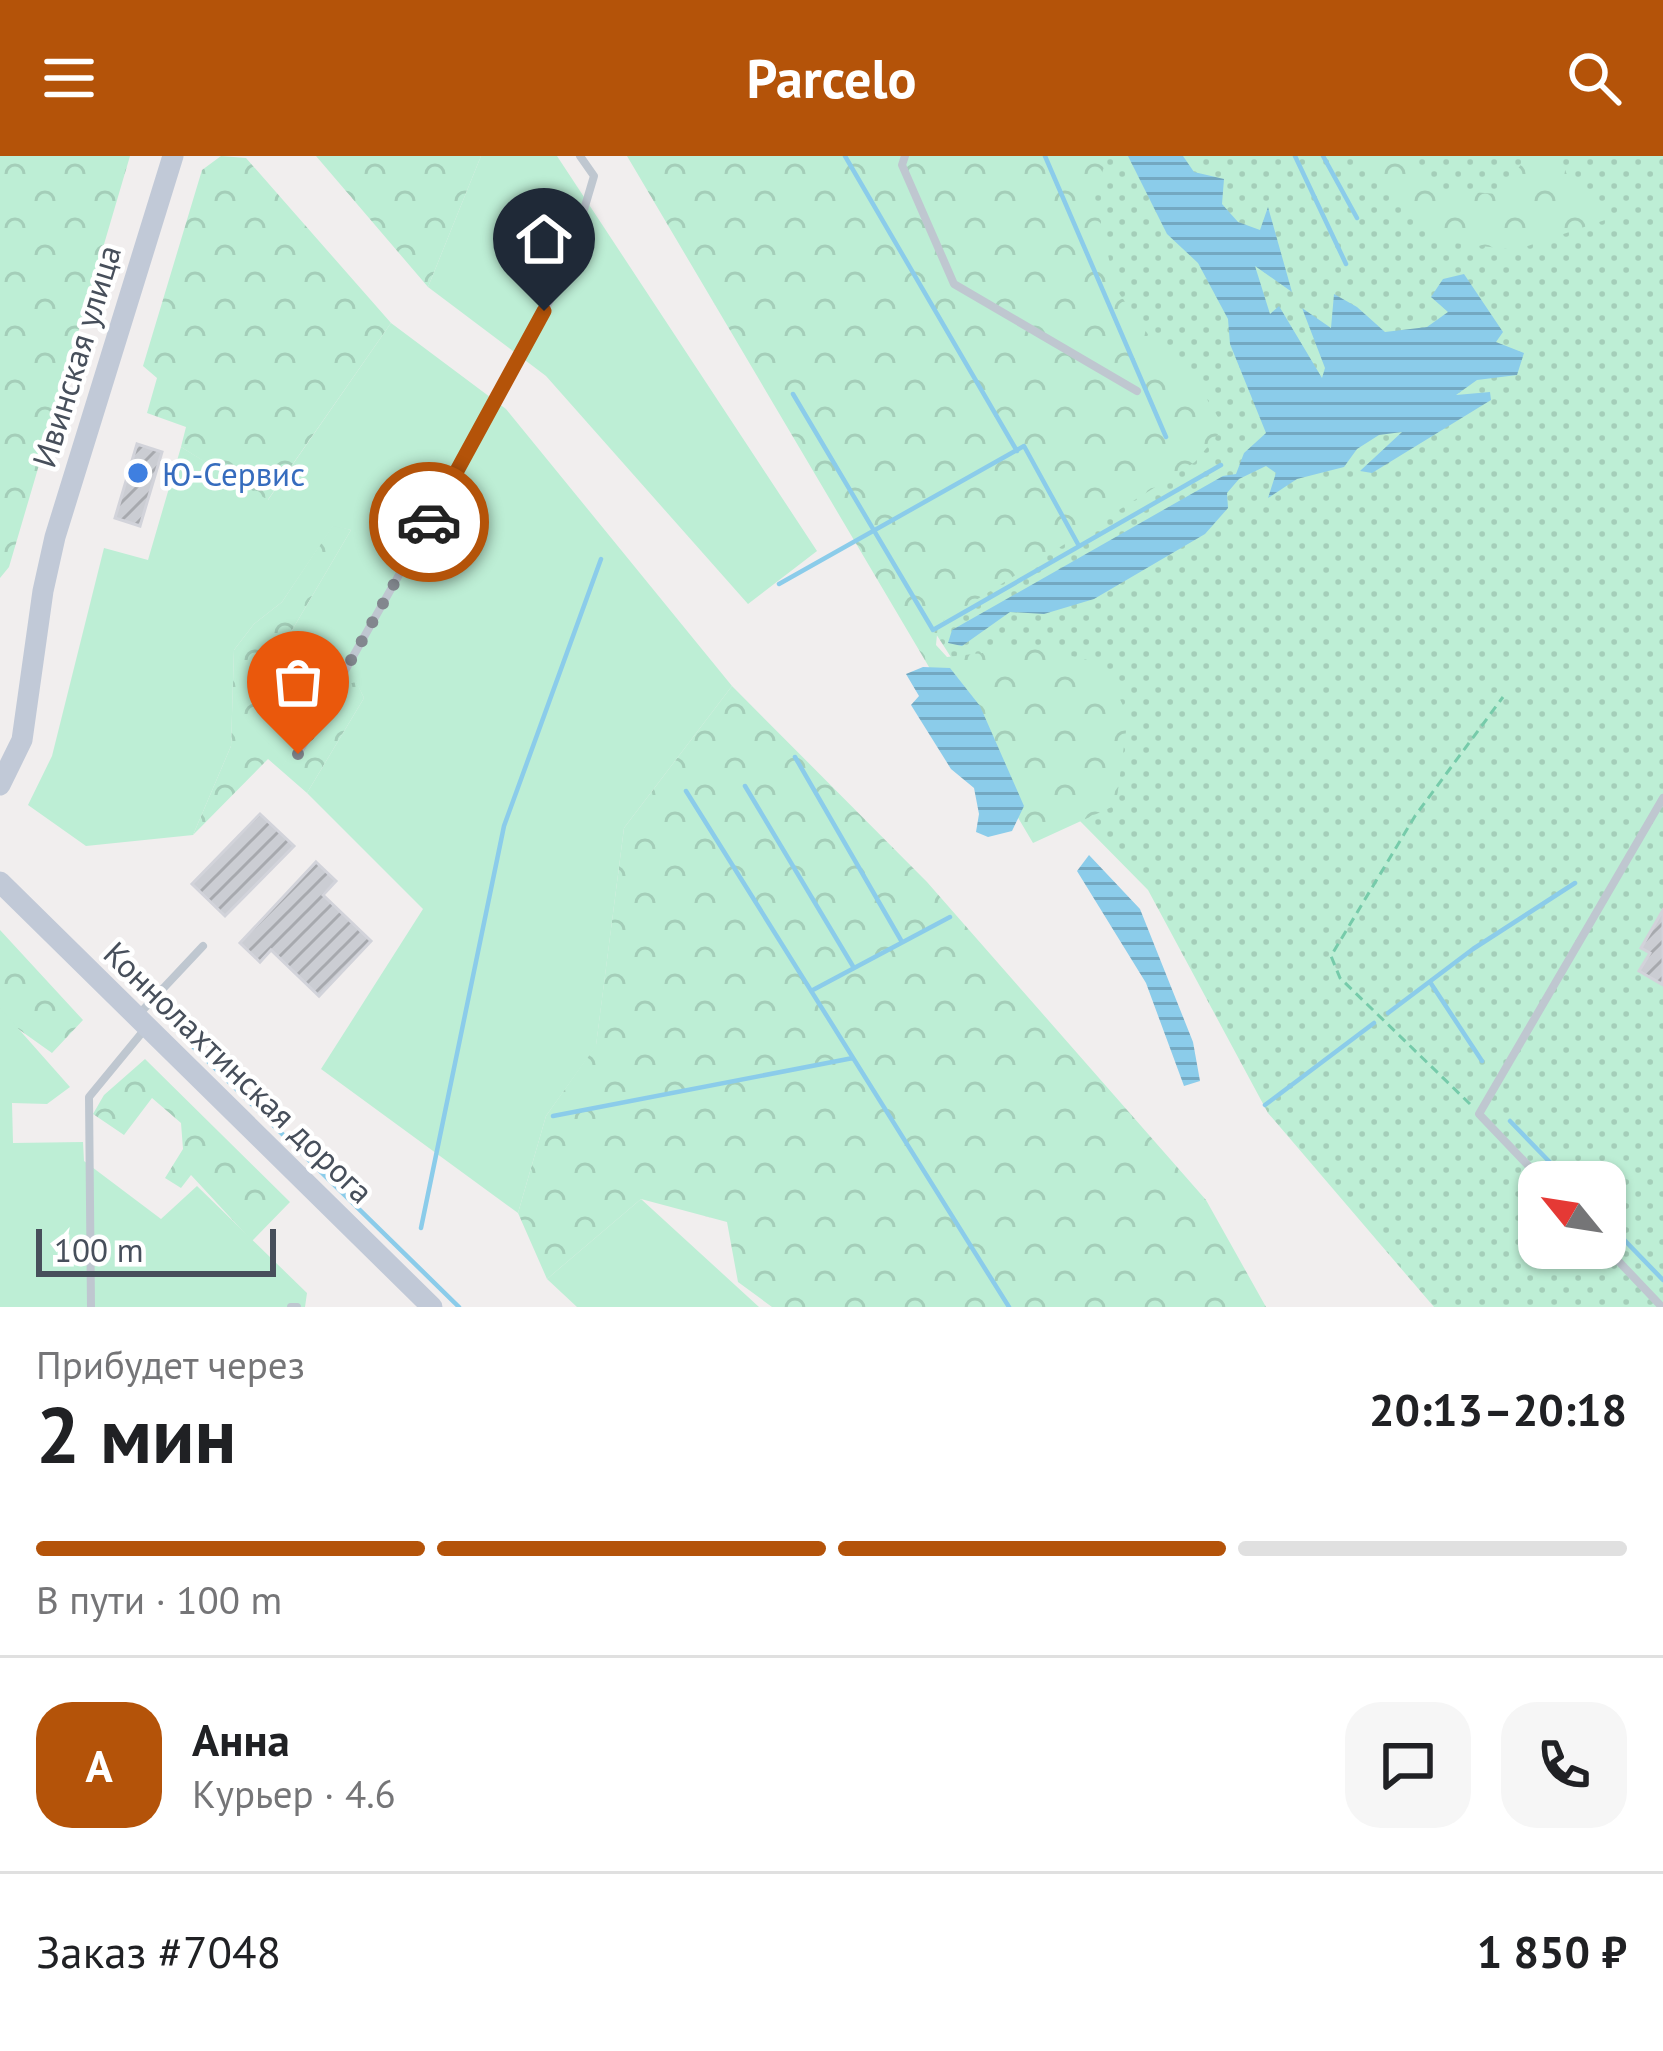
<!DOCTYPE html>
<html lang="ru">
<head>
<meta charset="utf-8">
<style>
  :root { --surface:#fff; --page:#f6f6f6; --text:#202124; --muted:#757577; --line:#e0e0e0; --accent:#b45309 }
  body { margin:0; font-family:"PT Sans",sans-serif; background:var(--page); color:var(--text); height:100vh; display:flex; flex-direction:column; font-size:45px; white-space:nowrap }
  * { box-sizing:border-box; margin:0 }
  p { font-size:39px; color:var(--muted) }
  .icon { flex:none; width:66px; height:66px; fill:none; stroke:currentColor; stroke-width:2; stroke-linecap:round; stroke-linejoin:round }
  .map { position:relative; height:1151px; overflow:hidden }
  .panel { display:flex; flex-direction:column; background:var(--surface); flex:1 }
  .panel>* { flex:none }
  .needle { width:78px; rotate:300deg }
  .controls { position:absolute; left:1518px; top:1005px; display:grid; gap:24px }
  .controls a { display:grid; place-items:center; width:108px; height:108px; border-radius:24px; background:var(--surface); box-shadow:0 3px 9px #0004; font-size:60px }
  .scale { position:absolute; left:36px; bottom:30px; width:240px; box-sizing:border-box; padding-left:12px; border:6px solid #474f5b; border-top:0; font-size:33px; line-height:42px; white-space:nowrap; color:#474f5b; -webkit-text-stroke:9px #fff; paint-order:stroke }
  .pin { position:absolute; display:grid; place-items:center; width:102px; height:102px; color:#fff; margin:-123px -51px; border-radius:50% 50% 50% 0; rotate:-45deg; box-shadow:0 0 12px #0007 }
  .pin .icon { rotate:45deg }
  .courier { position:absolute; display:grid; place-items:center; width:120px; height:120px; margin:-60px; border:9px solid #b45309; border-radius:50%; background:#fff; color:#222; box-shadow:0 3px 15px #0007 }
  .headline em { font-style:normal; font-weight:800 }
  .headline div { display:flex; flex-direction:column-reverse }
  .headline { display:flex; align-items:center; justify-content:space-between; height:204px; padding:0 36px }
  h1 { font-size:78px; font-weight:800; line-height:90px }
  .bar { display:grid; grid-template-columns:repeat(4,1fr); gap:18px 12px; align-content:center; height:144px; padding:0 36px }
  .bar i { height:15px; border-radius:9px; background:var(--line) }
  .bar .on { background:var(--accent) }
  .bar p { grid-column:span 4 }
  .line { display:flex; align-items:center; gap:30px; padding:0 36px; border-top:3px solid var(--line) }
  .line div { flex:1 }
  .round { display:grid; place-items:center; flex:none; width:126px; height:126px; border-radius:36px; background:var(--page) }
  header { display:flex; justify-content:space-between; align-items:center; height:156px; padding:0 36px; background:var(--accent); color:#fff; font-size:54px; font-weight:800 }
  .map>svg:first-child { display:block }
</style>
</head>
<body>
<header><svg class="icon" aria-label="menu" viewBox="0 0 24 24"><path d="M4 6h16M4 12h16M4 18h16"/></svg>Parcelo<svg class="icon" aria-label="search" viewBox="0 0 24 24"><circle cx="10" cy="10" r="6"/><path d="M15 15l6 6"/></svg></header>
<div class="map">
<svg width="1663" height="1151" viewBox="0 0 1663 1151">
  <defs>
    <pattern id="grass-dots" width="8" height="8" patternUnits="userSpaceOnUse" patternTransform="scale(3)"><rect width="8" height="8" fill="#bdeed5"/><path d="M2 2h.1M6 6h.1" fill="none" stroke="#a4ceb9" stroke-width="1.8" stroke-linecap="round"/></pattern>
    <pattern id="forest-crowns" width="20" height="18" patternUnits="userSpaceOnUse" patternTransform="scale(3)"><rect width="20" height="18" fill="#bdeed5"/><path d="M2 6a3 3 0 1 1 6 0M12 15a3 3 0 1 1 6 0" fill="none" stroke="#a4ceb9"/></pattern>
    <pattern id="water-rules" width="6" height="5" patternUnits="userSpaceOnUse" patternTransform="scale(3)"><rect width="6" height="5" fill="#8bccea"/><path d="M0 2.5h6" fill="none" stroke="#73a8c1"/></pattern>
    <pattern id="building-hatch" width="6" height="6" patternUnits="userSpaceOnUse" patternTransform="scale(3)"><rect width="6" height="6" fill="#cbcdd3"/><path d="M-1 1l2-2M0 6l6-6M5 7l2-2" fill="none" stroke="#a7a9ae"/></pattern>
  </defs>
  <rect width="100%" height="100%" fill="#f1eeee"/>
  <path fill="url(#grass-dots)" fill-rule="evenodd" d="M 630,0 L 1663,0 L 1663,1151 L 1434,1151 L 1268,957 L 1148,734 L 1011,595 ZM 1539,1026 L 1605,1026 L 1605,1092 L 1539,1092 Z"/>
  <path fill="url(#forest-crowns)" d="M 0,0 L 130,0 L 9,411 L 0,422 Z
    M 221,0 L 246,2 L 391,167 L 267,345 L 181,291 L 186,271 L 147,257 L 157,222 L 143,210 L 202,14 Z
    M 316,0 L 481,0 L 428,131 Z
    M 627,0 L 1108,0 L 1094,39 L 1116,133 L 1159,194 L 1202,235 L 1224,271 L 1195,306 L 938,468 L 936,489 L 947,501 L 1036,491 L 1103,508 L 1128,560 L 1116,649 L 1033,687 Z
    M 1363,0 L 1412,0 L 1435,33 L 1497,38 L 1528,0 L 1560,0 L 1570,27 L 1614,61 L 1516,94 L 1438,85 Z
    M 333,369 L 351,374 L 278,498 L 283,609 L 329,532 L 356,525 L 364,542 L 307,637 L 268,603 L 193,679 L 231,590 L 234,494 L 254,468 L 282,446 Z
    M 732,530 L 927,726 L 1206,1044 L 1266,1151 L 772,1151 L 738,1126 L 727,1066 L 641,1043 L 547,1123 L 518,1057 L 546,960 L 596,889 L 624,672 Z
    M 0,774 L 83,864 L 52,897 L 0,860 Z
    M 145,903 L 290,1046 L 252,1085 L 191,1019 L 181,1032 L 165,1022 L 183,993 L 181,967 L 152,942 L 124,979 L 93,958 L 104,939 Z"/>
  <path fill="#bdeed5" d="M 481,0 L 557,0 L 817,395 L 748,448 L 546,220 L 428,131 Z
    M 391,167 L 506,253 L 732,530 L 624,672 L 596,890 L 546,960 L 518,1057 L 321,913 L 423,753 L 307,637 L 364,542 L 356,526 L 329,533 L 283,610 L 268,589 L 278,498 L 351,374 L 333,370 L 282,446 L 254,468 L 234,494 L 231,590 L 193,679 L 86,690 L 28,649 L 52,600 L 104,392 L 148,404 L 181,291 L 268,344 Z
    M 0,852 L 70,931 L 47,948 L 12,947 L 13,987 L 83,986 L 84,1005 L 161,1063 L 197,1030 L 307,1137 L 305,1151 L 0,1151 Z
    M 641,1043 L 759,1151 L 577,1151 L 547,1123 Z"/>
  <path fill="url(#water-rules)" d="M 1128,0 L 1183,0 L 1194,16 L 1224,23 L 1222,48 L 1238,66 L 1260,74 L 1268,51 L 1292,136 L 1255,110 L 1270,158 L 1279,150 L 1322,222 L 1325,212 L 1302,152 L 1331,172 L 1334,138 L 1357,151 L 1385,176 L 1427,171 L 1448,156 L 1431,141 L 1443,123 L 1464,118 L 1503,176 L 1496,186 L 1524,197 L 1517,219 L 1477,224 L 1456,239 L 1490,236 L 1491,244 L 1372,317 L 1360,315 L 1402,276 L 1379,279 L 1357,293 L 1344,311 L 1297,323 L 1268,342 L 1276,317 L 1266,310 L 1239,323 L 1227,337 L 1228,352 L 1205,378 L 1094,443 L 1044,458 L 1010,456 L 962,490 L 948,487 L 952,474 L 1223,320 L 1236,318 L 1244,297 L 1266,277 L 1230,188 L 1228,163 L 1198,107 L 1167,78 Z
    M 923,511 L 950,512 L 980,550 L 1024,650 L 1012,675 L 988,681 L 976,676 L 979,658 L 974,632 L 951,613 L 911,549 L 919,540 L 906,518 Z
    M 1089,699 L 1140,753 L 1193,886 L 1200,925 L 1184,930 L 1146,827 L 1077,715 Z"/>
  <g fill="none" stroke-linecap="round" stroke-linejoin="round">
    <path stroke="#8bccea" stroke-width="4.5" d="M 845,0 L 1017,295
      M 1045,0 L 1166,281
      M 1295,0 L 1346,108
      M 1323,0 L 1357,62
      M 793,238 L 933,474 L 1221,309
      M 779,428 L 1024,290 L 1079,390
      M 795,601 L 902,786
      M 745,630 L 854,812
      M 686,635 L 1009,1151
      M 1430,826 L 1482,905
      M 811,835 L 950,761
      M 1388,857 L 1473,793 L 1575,727
      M 177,875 L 459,1151
      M 1265,949 L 1374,867
      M 553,960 L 853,902
      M 1510,965 L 1569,1026
      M 1605,1064 L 1663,1124
      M 421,1072 L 504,670 L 601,403"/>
  </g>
  <path fill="url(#building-hatch)" stroke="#d2d3da" stroke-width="3" d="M 137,288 L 162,296 L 140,370 L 115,362 Z
    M 260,658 L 294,690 L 225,760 L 192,728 Z
    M 316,706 L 336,725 L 323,739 L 371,785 L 319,840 L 271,794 L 260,806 L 240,787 Z
    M 1663,754 L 1663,829 L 1639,815 L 1650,797 L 1641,792 Z"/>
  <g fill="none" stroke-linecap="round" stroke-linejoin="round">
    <path stroke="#76cbaa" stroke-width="3" stroke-dasharray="9 6" stroke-linecap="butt" d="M 1470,948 L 1340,822 L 1331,800 L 1415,660 L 1503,541"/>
    <path stroke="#bfc7d0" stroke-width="8" d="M 905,0 L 902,9 L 954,128 L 1137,235
      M 298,598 L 501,238 L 566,114 L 594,20 L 580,0
      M 141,856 L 203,790
      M 1544,1026 L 1479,958 L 1663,642
      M 1605,1091 L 1662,1151
      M 91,1151 L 89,941 L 145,873
      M 291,1151 L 297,1151"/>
    <path stroke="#c1c9d7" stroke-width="21" d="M 0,629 L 22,584 L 43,435 L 55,381 L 173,0
      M 0,726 L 432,1151"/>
  </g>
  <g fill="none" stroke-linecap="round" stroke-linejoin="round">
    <path stroke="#82878e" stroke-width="12" stroke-dasharray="0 21.6" d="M 298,598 L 429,366"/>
    <path stroke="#b45309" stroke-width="15" d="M 429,366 L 544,155"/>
  </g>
  <circle fill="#3f7fe0" stroke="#fff" stroke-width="4.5" cx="138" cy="317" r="12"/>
  <g text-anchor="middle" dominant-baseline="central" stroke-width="9" stroke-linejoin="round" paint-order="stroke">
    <g font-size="33" fill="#474f5b" stroke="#fff">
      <text transform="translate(76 200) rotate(-73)">Ивинская улица</text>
      <text transform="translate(239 916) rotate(44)">Коннолахтинская дорога</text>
    </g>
    <g font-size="33" fill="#366cbe" stroke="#fff" text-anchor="start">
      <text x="162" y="317">Ю-Сервис</text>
    </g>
  </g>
</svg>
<div class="controls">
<a><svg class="needle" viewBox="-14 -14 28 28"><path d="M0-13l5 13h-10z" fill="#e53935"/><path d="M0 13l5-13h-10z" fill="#757577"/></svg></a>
</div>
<div class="scale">100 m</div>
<div class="pin" style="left:298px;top:598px;background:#ea580c"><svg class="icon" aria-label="bag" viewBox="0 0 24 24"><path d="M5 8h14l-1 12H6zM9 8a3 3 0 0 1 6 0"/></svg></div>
<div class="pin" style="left:544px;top:155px;background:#1f2937"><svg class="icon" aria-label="home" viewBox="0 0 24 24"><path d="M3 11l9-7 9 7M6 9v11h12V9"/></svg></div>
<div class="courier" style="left:429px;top:366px"><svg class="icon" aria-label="car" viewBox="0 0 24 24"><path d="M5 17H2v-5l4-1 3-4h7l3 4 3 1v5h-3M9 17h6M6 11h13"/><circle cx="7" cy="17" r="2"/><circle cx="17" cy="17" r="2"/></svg></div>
</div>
<section class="panel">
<div class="headline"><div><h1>2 мин</h1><p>Прибудет через</p></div><em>20:13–20:18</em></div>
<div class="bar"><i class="on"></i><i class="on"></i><i class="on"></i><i></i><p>В пути · 100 m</p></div>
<div class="line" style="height:216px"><b class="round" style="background:var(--accent);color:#fff">А</b><div><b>Анна</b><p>Курьер · 4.6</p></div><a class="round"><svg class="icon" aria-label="chat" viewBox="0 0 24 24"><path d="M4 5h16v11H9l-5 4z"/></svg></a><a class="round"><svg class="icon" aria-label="phone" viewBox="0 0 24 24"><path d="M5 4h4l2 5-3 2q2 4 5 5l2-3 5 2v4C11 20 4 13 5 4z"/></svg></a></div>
<div class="line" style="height:156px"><div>Заказ #7048</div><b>1 850 ₽</b></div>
</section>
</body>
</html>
